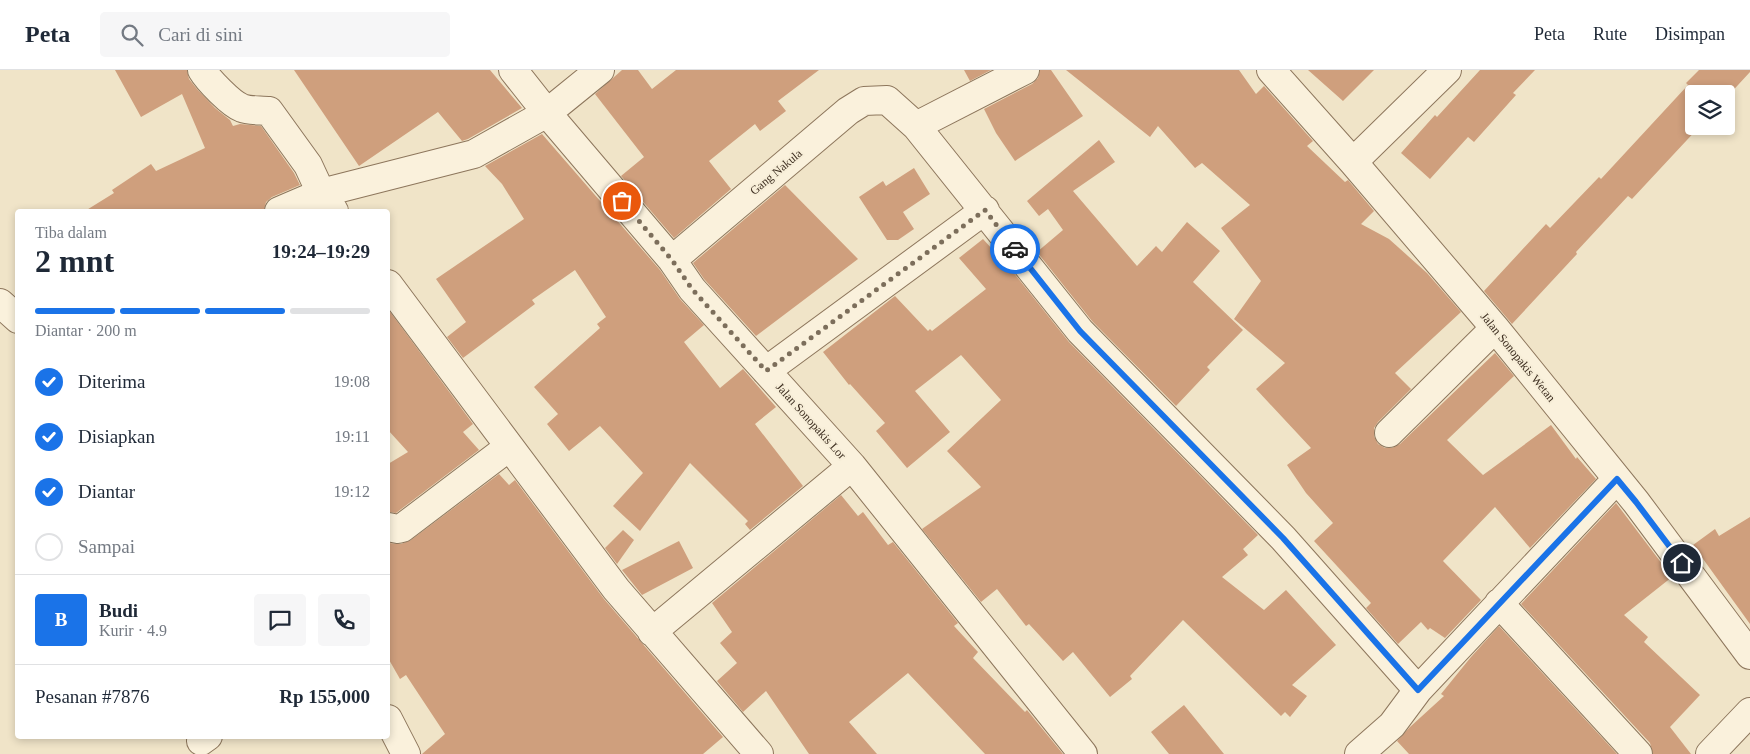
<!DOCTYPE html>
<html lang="id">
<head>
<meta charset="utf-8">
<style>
  :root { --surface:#fff; --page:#f6f6f7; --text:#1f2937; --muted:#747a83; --line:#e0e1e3; --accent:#1a73e8 }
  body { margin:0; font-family:Georgia,serif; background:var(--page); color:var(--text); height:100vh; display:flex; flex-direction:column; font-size:19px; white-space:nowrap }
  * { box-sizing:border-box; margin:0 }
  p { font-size:16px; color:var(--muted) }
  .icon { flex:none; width:28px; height:28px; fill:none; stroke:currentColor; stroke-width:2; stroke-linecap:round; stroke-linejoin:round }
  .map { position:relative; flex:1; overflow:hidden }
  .sheet { position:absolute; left:15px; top:139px; width:375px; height:530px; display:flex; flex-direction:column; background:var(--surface); border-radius:5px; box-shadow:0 2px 8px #0003 }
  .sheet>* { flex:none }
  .controls { position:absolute; left:1685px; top:15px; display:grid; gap:10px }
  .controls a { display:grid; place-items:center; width:50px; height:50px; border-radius:5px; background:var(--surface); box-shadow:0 2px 8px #0003; font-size:25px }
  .pin { position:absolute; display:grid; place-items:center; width:42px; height:42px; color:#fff; margin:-21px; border:2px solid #fff; border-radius:50%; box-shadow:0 1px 5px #0007 }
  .courier { position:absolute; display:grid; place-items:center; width:50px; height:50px; margin:-25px; border:4px solid #1a73e8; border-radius:50%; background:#fff; color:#222; box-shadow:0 1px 6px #0007 }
  .headline em { font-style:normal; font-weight:600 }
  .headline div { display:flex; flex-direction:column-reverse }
  .headline { display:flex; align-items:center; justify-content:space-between; height:85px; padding:0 20px }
  h1 { font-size:32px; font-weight:600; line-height:38px }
  .bar { display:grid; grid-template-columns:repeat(4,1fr); gap:8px 5px; align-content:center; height:60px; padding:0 20px }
  .bar i { height:6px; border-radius:4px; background:var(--line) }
  .bar .selected { background:var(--accent) }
  .bar p { grid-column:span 4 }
  .line { display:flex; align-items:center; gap:12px; padding:0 20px; border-top:1px solid var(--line) }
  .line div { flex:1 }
  .round { display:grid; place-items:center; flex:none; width:52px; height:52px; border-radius:5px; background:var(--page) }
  ol { padding:0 20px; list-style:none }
  li { display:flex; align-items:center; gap:15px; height:55px }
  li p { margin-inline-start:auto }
  li .icon { padding:5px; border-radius:50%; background:var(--accent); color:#fff; stroke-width:4 }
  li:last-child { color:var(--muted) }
  li i { width:28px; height:28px; border:2px solid var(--line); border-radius:50% }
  header { display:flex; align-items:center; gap:30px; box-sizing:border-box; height:70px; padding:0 25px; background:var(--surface); border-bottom:1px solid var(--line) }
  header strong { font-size:24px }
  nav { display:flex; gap:28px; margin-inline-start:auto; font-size:18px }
  .search { width:350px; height:45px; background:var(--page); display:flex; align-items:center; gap:12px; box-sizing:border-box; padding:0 18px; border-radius:5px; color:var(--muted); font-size:19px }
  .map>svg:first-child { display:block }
</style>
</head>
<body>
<header>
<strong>Peta</strong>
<div class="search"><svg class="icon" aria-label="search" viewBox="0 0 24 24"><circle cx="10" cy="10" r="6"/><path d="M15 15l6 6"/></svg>Cari di sini</div>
<nav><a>Peta</a><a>Rute</a><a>Disimpan</a></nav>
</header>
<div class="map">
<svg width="1750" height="684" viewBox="0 0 1750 684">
  <rect width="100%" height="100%" fill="#f0e4c8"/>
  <path fill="#cf9f7d" d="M 115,0 L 187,0 L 189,9 L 197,19 L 215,38 L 230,50 L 233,56 L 240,54 L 261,56 L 294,103 L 300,115 L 272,127 L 266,132 L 264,141 L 85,141 L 114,123 L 112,120 L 151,94 L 156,101 L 205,78 L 182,24 L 141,47 Z
    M 294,0 L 490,0 L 522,38 L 468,69 L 462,71 L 438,42 L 359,96 Z
    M 622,0 L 638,0 L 652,19 L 676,0 L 819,0 L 778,31 L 786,41 L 760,61 L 755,54 L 709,91 L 731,119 L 674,168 L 621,106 L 644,87 L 595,24 Z
    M 964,0 L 991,0 L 970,11 Z
    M 1040,0 L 1051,0 L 1083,46 L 1015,91 L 996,63 L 984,39 L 1032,14 L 1038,8 Z
    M 1066,0 L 1239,0 L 1256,24 L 1264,16 L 1313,71 L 1307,76 L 1345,112 L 1348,110 L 1374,141 L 1361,154 L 1389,169 L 1427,203 L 1461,242 L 1395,303 L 1411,319 L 1378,352 L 1374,358 L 1374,366 L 1378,374 L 1385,378 L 1392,378 L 1400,374 L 1495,283 L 1514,306 L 1447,370 L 1483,405 L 1551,355 L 1576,389 L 1577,387 L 1596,409 L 1530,478 L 1495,437 L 1443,491 L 1481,530 L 1445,568 L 1430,558 L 1428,560 L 1421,552 L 1398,574 L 1366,538 L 1371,533 L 1314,471 L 1333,453 L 1306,423 L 1287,395 L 1311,378 L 1256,319 L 1285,293 L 1234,249 L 1261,211 L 1221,158 L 1250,135 L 1202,93 L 1195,98 L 1158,56 L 1150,67 Z
    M 1308,0 L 1374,0 L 1343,31 Z
    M 1480,0 L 1535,0 L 1513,23 L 1516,25 L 1474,72 L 1468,67 L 1430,109 L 1401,83 L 1435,45 L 1437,47 Z
    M 1699,0 L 1750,0 L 1750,2 L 1726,28 L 1726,24 L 1694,24 L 1694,56 L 1700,56 L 1632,129 L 1628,126 L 1576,182 L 1577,184 L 1512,254 L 1484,221 L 1546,154 L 1550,158 L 1599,107 L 1601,109 L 1688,15 L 1686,13 Z
    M 542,64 L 660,200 L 680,229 L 704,255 L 684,272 L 720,318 L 743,299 L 776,337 L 755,354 L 803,416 L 750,460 L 745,454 L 748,451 L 690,393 L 640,461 L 613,436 L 643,403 L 600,356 L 569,381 L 547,354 L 558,344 L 534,317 L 600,258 L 597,254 L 606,247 L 575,200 L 532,230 L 535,234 L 463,288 L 447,267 L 466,252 L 436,209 L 524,149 L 502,114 L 485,96 Z
    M 1099,70 L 1115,92 L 1073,121 L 1137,196 L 1156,176 L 1162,182 L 1187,152 L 1220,181 L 1193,212 L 1243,260 L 1207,297 L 1210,300 L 1176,336 L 1092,251 L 1037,182 L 1063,160 L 1048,139 L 1039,146 L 1027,131 Z
    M 914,98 L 930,124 L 903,142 L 914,159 L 898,170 L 887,170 L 859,127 L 883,111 L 886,116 Z
    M 785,115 L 858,189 L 756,266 L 704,209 L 693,193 Z
    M 983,169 L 1013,202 L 1069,272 L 1258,465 L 1243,479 L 1248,485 L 1222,507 L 1264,540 L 1286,520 L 1336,575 L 1292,615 L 1307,626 L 1290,647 L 1285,642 L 1281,646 L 1183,550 L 1130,606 L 1132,609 L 1110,627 L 1073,582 L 1063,591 L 1029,554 L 1026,556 L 997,519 L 981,532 L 922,459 L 981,417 L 947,381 L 1001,330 L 961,285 L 915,321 L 950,362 L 907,398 L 876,361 L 885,353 L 850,314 L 849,315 L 823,282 L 895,226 L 928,261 L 930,259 L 932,261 L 986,219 L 959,188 Z
    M 388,239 L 473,354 L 463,362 L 479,380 L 396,443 L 388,442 L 388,394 L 408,382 L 388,360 Z
    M 499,404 L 509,415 L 515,410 L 604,529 L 723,667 L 703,684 L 422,684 L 445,664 L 406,605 L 400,609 L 388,588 L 388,473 L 401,474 L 411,470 Z
    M 841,425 L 858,446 L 863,442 L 888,475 L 893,472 L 958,553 L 954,556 L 978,582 L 973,588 L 1025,642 L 1027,640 L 1063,684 L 985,684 L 908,603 L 849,652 L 877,684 L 809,684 L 766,621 L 743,642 L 717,611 L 737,593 L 720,573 L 732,562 L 712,533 Z
    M 1616,433 L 1672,507 L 1624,545 L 1648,567 L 1644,572 L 1700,625 L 1670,657 L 1691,684 L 1653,684 L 1650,673 L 1521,534 Z
    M 1750,447 L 1750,554 L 1693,475 L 1715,459 L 1719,466 Z
    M 623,460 L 634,470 L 617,494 L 605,478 Z
    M 679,471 L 693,498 L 642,525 L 622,500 Z
    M 1499,556 L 1617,684 L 1409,684 L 1397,671 L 1410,657 L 1444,626 L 1441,624 L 1471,587 Z
    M 1184,635 L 1224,684 L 1169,684 L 1151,662 Z"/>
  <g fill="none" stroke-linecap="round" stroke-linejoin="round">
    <g stroke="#8d765c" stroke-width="30">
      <path id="minor" d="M 202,0 C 208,10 231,34 242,38 C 249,41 261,40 269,41 L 308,95 L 321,123 L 334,141
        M 513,0 L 547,43 L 672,190 L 692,219 L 852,396 L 1083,684
        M 1271,0 L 1353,92 L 1495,258 L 1636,432 L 1750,585
        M 916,56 L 1025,0
        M 1353,92 L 1447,0
        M 279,141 L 321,123 L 474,84 L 547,43 L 600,0
        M 672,190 L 848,41 L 864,31 L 887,30 L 916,56 L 1080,261 L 1283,468 L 1418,620
        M 388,214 L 616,519 L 759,684
        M 0,233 L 18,249
        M 766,301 L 985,140
        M 1389,363 L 1495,258
        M 388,457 L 398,459 L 402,458 L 509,377
        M 1499,533 L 1638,684
        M 652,562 L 852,396
        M 388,649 L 406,684
        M 201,671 L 208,666
        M 1359,684 L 1392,655 L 1418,620 L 1617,409
        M 1710,684 L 1750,642"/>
    </g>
    <use href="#minor" stroke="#faf1dc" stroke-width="28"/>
  </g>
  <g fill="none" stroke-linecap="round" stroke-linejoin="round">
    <path stroke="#7c6e5b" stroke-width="5" stroke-dasharray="0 9" d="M 622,131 L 672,190 L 692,219 L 766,301 L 985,140 L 1015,179"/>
    <path stroke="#1a73e8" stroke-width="6" d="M 1015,179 L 1080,261 L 1283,468 L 1418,620 L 1617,409 L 1636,432 L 1682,493"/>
  </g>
  <g text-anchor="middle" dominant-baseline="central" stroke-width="4" stroke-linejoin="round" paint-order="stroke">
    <g font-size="12" fill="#3d2e20" stroke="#f7eed8">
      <text transform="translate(776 102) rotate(-40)">Gang Nakula</text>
      <text transform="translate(1518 287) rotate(51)">Jalan Sonopakis Wetan</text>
      <text transform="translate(811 351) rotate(48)">Jalan Sonopakis Lor</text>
    </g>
  </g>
</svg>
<div class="controls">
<a><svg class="icon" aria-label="layers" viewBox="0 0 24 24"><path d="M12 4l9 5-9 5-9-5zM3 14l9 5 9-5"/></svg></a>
</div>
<div class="pin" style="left:622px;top:131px;background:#ea580c"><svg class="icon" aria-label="bag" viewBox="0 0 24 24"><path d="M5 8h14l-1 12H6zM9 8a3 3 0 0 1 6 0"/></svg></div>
<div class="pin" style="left:1682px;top:493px;background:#1f2937"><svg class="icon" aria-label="home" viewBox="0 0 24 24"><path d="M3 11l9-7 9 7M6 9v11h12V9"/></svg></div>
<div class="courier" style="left:1015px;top:179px"><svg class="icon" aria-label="car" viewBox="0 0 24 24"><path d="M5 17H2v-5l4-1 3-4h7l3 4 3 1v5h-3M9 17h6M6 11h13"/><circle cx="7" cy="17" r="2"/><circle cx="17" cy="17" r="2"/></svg></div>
<section class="sheet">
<div class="headline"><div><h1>2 mnt</h1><p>Tiba dalam</p></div><em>19:24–19:29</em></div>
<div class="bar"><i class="selected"></i><i class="selected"></i><i class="selected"></i><i></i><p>Diantar · 200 m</p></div>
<ol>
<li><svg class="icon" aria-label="check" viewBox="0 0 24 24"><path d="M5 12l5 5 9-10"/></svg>Diterima<p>19:08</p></li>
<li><svg class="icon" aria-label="check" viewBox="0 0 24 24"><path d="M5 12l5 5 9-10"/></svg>Disiapkan<p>19:11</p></li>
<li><svg class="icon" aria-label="check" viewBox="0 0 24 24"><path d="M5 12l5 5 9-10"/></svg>Diantar<p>19:12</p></li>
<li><i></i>Sampai</li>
</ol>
<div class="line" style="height:90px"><b class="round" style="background:var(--accent);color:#fff">B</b><div><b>Budi</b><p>Kurir · 4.9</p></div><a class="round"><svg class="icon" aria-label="chat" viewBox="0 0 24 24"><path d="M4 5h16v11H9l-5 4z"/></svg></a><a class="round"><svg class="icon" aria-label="phone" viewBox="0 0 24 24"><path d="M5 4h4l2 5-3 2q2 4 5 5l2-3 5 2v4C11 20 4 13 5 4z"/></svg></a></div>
<div class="line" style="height:65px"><div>Pesanan #7876</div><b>Rp 155,000</b></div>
</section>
</div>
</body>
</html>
